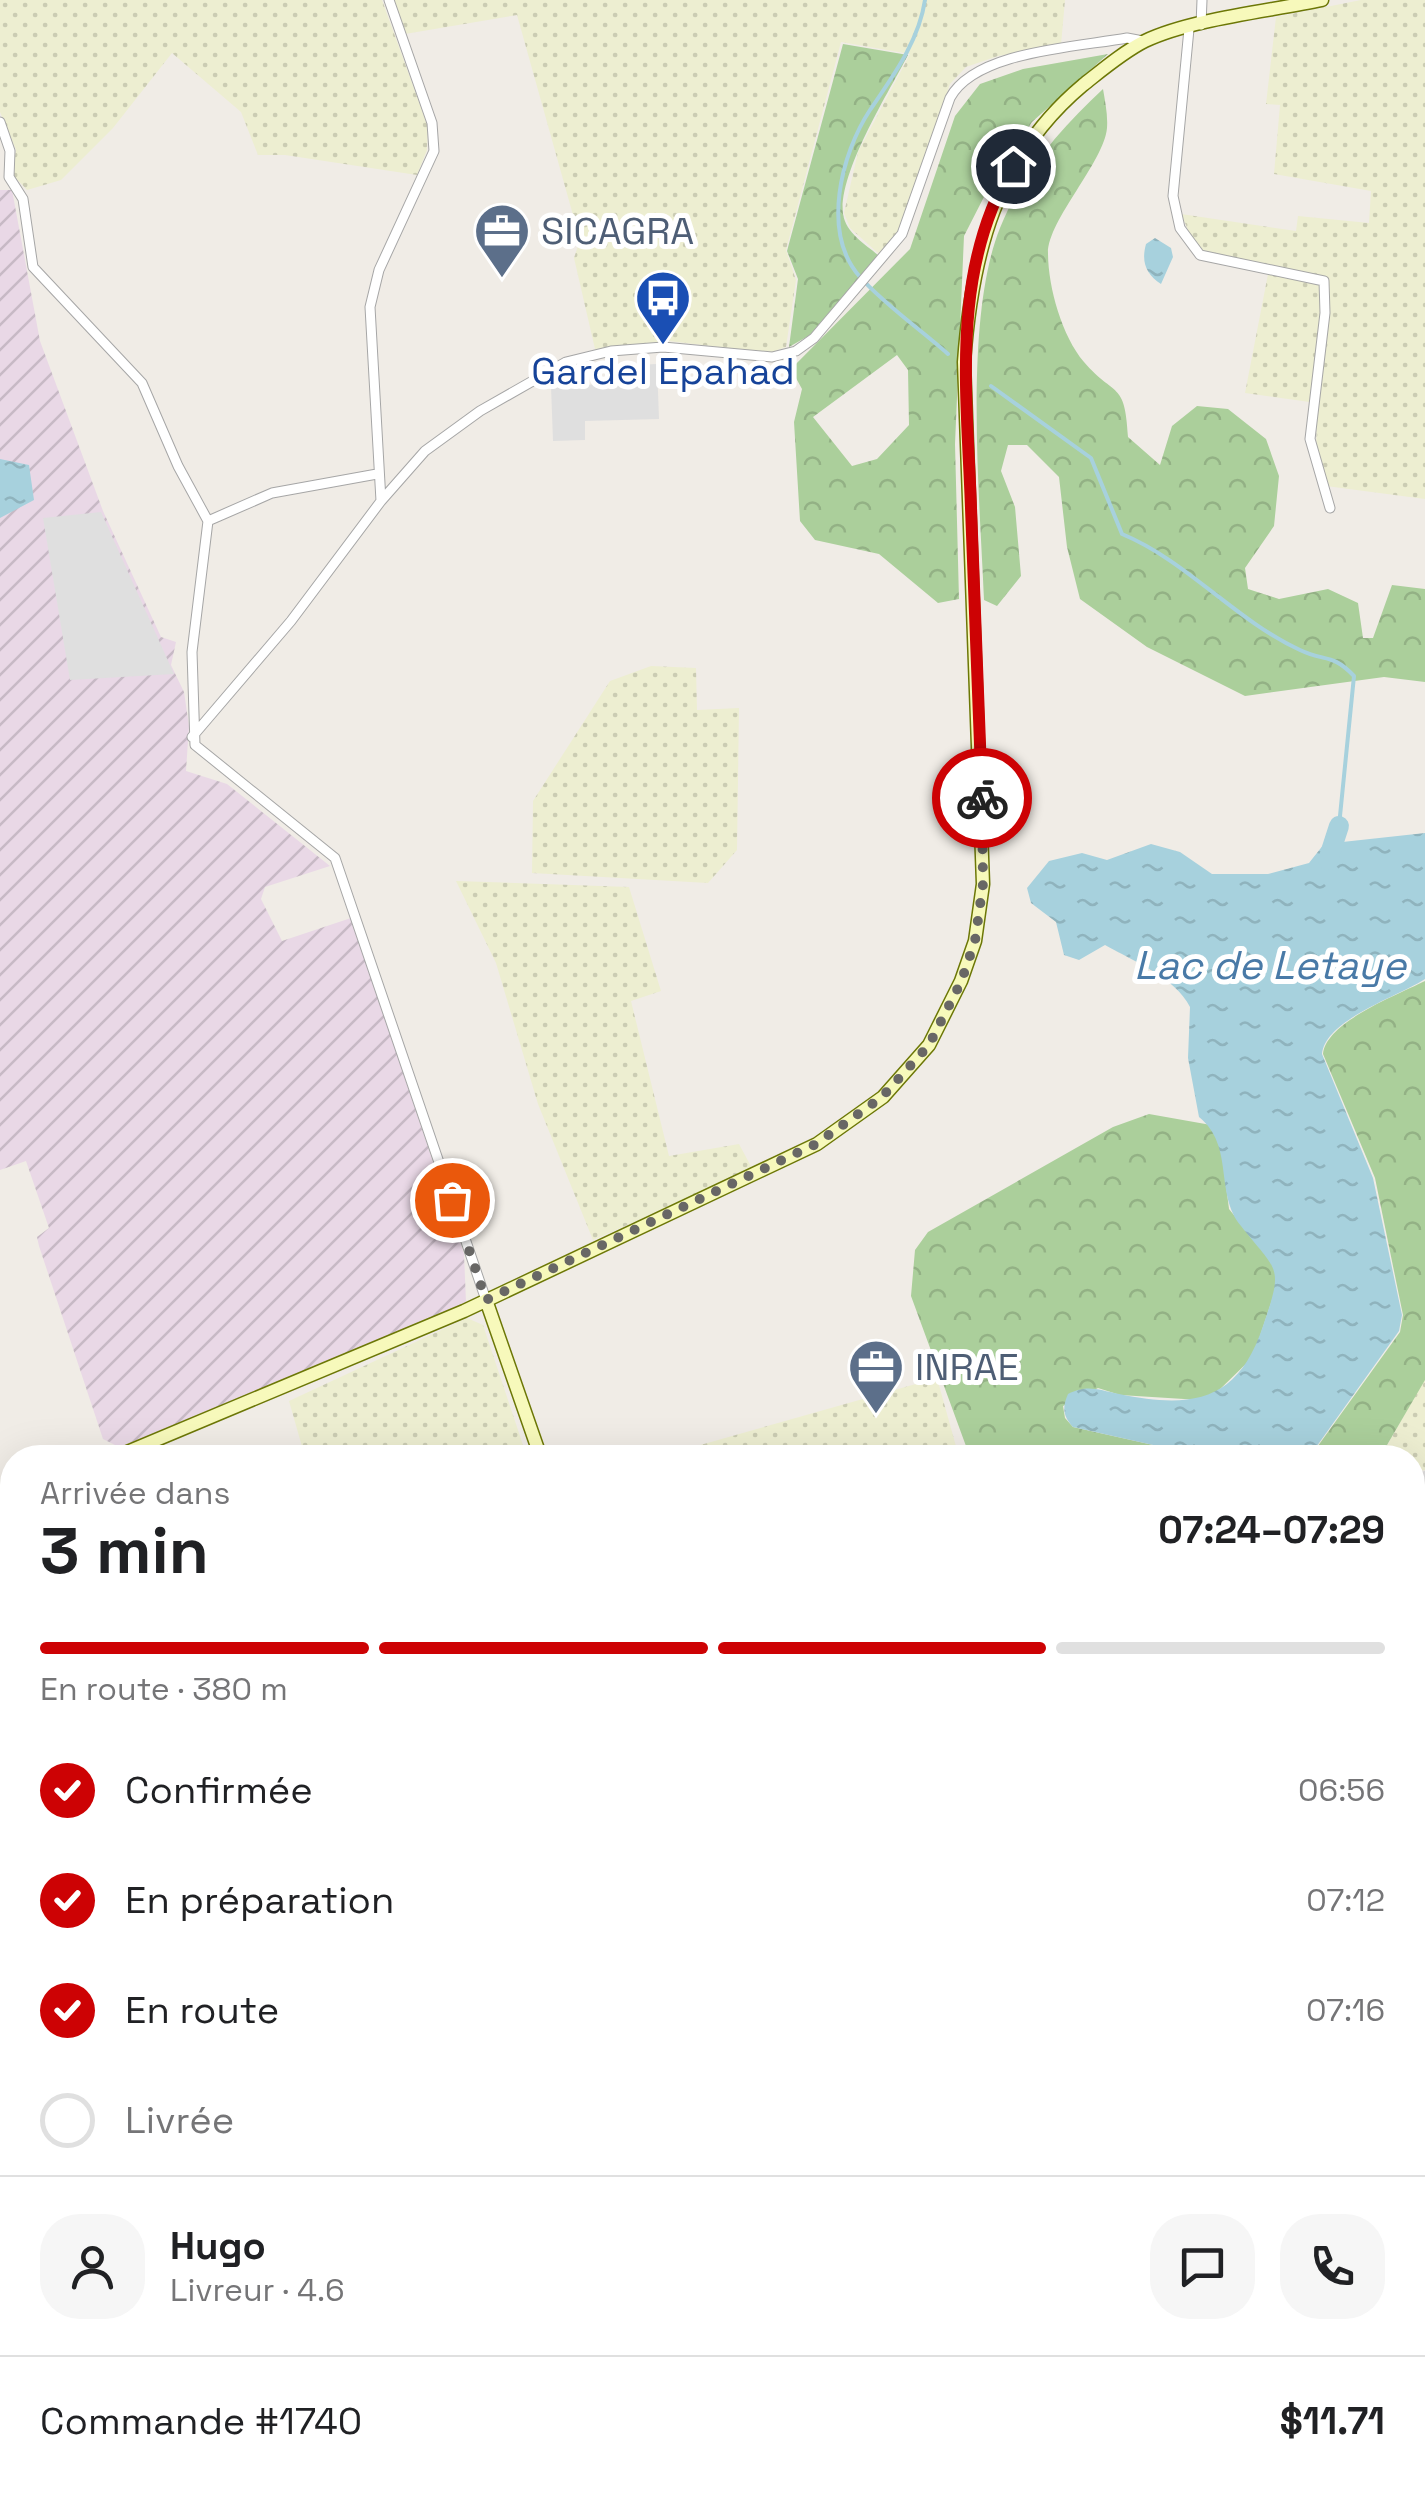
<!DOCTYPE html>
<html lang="fr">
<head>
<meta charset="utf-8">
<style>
  :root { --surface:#fff; --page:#f6f6f6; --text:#202124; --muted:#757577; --line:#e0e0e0; --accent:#cd0204 }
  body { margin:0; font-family:"Space Grotesk",sans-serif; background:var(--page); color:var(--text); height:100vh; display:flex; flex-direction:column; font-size:38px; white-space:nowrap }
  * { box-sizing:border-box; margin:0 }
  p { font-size:32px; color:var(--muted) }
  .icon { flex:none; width:55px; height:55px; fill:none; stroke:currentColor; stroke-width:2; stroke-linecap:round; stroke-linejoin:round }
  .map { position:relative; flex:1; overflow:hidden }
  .sheet { position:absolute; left:0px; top:1445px; width:1425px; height:1062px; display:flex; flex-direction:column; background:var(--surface); border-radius:40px 40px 0 0; box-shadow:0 10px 40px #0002 }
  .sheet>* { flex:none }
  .pin { position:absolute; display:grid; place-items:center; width:85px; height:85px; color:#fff; margin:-42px; border:5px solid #fff; border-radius:50%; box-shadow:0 2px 10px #0007 }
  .courier { position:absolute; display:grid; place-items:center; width:100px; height:100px; margin:-50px; border:8px solid #cd0204; border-radius:50%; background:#fff; color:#222; box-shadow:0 2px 12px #0007 }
  .head em { font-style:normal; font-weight:700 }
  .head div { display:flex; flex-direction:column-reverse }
  .head { display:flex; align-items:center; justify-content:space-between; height:170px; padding:0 40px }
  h1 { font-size:65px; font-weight:700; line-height:75px }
  .bar { display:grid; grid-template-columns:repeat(4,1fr); gap:15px 10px; align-content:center; height:120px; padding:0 40px }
  .bar i { height:12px; border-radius:8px; background:var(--line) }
  .bar .active { background:var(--accent) }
  .bar p { grid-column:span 4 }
  .line { display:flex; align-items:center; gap:25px; padding:0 40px; border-top:2px solid var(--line) }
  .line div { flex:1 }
  .round { display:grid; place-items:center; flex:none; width:105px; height:105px; border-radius:40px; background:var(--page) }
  ol { padding:0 40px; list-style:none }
  li { display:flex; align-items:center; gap:30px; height:110px }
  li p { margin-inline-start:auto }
  li .icon { padding:10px; border-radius:50%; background:var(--accent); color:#fff; stroke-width:4 }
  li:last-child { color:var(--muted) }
  li i { width:55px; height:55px; border:5px solid var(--line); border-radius:50% }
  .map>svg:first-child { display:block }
</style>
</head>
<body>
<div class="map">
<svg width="1425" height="2506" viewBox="0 0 1425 2506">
  <defs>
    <pattern id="industrial-furrows" width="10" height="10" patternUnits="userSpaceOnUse" patternTransform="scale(2.5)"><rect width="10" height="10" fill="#e9d8e6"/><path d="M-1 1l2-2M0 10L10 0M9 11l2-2" fill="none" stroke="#c7b9c5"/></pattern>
    <pattern id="farmland-dots" width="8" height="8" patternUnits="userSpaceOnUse" patternTransform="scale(2.5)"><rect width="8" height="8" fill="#edeed1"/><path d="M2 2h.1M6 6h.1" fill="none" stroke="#cbccb3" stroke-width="1.8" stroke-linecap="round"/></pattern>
    <pattern id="forest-crowns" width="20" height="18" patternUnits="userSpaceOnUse" patternTransform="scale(2.5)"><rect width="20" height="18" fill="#abcf9b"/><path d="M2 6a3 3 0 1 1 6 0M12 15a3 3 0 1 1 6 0" fill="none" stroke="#93b185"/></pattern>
    <pattern id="water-ripples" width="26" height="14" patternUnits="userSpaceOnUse" patternTransform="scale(2.5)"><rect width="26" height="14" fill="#a7d1dd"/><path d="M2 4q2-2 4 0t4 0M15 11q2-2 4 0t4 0" fill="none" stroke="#8fb3bd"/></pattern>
  </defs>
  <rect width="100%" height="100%" fill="#f0ece6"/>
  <path fill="#dddcdc" d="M 1425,1471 L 1425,1621 L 1413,1622 L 1413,1473 Z
    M 1425,2286 L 1425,2330 L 1413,2324 L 1412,2299 Z"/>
  <path fill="url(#industrial-furrows)" d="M 0,190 L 12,190 L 40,341 L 103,511 L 161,637 L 176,642 L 171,665 L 184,692 L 189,726 L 186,771 L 227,784 L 330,866 L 265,887 L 261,899 L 282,941 L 351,918 L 464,1254 L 466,1302 L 294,1379 L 119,1447 L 103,1439 L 39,1246 L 37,1237 L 49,1228 L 26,1161 L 0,1170 Z"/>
  <path fill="url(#farmland-dots)" d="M 0,0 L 382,0 L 428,127 L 427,150 L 417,175 L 285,155 L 258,155 L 241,112 L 172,53 L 113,128 L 61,180 L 27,190 L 12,174 L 16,150 L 0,112 Z
    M 394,0 L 1065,0 L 1061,45 L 998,56 L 966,67 L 950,84 L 900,229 L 879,254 L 850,228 L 844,213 L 858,152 L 910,54 L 841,42 L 786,250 L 796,280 L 786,347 L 769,353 L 669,341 L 595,349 L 574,258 L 580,240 L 517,15 L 405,34 Z
    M 1361,0 L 1425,0 L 1425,499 L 1326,486 L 1316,461 L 1317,403 L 1245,393 L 1269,269 L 1197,250 L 1181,214 L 1296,231 L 1298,216 L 1369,223 L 1371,191 L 1274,174 L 1280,105 L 1266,104 L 1276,17 Z
    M 651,666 L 696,668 L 697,710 L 739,708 L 737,850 L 708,883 L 532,873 L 533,801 L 610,681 Z
    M 456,881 L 629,887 L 661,991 L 631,1001 L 669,1156 L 739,1144 L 753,1170 L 593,1240 L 538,1104 L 496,963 Z
    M 467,1318 L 483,1325 L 527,1457 L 305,1457 L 289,1401 Z
    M 937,1378 L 959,1457 L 673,1458 L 672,1453 Z
    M 1425,1378 L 1425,1470 L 1413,1472 L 1412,1458 L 1380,1458 Z
    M 12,1510 L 12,2495 L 847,2495 L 849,2506 L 0,2506 L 0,1515 Z
    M 1425,1622 L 1425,1674 L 1413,1674 L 1413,1623 Z
    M 1425,2024 L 1425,2284 L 1413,2297 L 1412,2027 Z
    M 867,2495 L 1301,2495 L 1307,2506 L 869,2506 Z"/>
  <path fill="url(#forest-crowns)" fill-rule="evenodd" d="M 843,44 L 908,55 C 889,92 838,173 843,214 C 846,233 865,244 878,255 L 810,335 L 789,347 L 798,279 L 787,251 Z
    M 1108,54 L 1032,122 L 988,189 L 964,236 L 955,444 L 959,599 L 938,603 L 879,554 L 815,540 L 800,521 L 794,422 L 802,389 L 791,369 L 910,249 L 955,116 L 980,84 L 1023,69 ZM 897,355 L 908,370 L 909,425 L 877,459 L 852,466 L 813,417 Z
    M 1103,89 C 1105,101 1108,115 1107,128 C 1104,162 1048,220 1048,253 C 1048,287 1062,336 1084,362 C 1115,398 1125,380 1128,437 L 1160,465 L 1172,426 L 1197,406 L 1228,409 L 1266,439 L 1279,476 L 1274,526 L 1245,568 L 1248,589 L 1279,599 L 1328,589 L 1358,603 L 1363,638 L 1373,638 L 1392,585 L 1425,589 L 1425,682 L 1384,677 L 1245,696 L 1147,647 L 1080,599 L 1067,547 L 1059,477 L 1027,445 L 1008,445 L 1001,471 L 1015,507 L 1021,576 L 997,606 L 984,600 C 980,499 963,320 1000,228 C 1022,173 1060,129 1103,89 Z
    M 1425,981 L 1425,1380 L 1380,1457 L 1310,1457 L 1400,1332 L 1403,1315 L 1375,1178 L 1323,1054 C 1326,1022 1397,995 1425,981 Z
    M 1149,1114 L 1211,1125 L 1221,1146 L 1229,1209 L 1275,1266 L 1276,1288 L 1253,1357 L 1213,1396 L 1200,1400 L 1120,1395 L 1098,1388 L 1063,1406 L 1065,1418 L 1073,1427 L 1171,1449 L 1177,1457 L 970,1457 L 911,1296 L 915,1250 L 928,1232 L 1113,1127 Z
    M 1419,1862 L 1425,1882 L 1425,2015 L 1413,2020 L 1412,1863 Z
    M 1412,2333 L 1425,2338 L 1425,2389 L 1413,2383 Z"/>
  <path fill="#dfdfdf" d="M 657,364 L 659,419 L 585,421 L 585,440 L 553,441 L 551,386 L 610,384 L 610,366 Z
    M 101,512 L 174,674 L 70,680 L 43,518 Z"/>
  <path fill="url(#water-ripples)" d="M 1155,238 L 1171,248 L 1173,257 L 1161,284 C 1146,274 1141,262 1146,244 Z
    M 0,459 L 29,465 L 34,500 L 0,518 Z
    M 1425,833 L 1425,979 C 1397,997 1325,1020 1322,1054 L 1373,1178 L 1402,1315 L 1399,1331 L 1309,1457 L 1177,1457 L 1171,1449 L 1073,1427 C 1063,1416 1062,1408 1068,1394 C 1088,1384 1098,1390 1119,1394 C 1192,1409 1238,1402 1263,1326 C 1284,1265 1278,1273 1241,1226 C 1214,1193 1235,1146 1199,1117 L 1188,1058 L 1190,1007 C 1175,977 1133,961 1105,945 L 1079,960 L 1064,955 L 1056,922 L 1031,903 L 1027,888 L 1049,861 L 1082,853 L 1107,860 L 1151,844 L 1180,852 L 1212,874 L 1268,874 L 1309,863 L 1324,844 Z
    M 1413,2384 L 1425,2390 L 1425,2506 L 1345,2506 L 1341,2495 L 1412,2495 Z"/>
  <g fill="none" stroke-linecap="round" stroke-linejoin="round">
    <path stroke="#a7d1dd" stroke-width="4" d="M 925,0 C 919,41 893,76 870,110 C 841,154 821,233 860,277 C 885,305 920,329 948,354
      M 991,386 L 1091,458 L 1122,534 C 1187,561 1235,620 1300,650 C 1325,662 1332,653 1354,676 L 1339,826"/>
    <path stroke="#a7d1dd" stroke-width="20" d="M 1328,860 L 1339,826"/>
    <g stroke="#a6a6a6" stroke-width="11">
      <path id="street" d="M 1201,25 L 1202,0
        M 1189,29 L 1173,196 L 1180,228 L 1200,255 L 1324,281 L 1325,313 L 1310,439 L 1330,508
        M 0,122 L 10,151 L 9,177 L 23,199 L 33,267 L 142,383 L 178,466 L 208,521 L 192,652 L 195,745 L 335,858 L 486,1300
        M 381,501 L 370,307 L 379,270 L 434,151 L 432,123 L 389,0
        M 208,521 L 272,493 L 377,474
        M 192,737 L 291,621 L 381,501 L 425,451 L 480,411 L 566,362 L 611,351 L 663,347 L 772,357 L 796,351 L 814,338 L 902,234 L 950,98 C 975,51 1078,47 1127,38 L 1143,41"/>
    </g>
    <g stroke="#6c7706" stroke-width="15">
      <path id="secondary" d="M 486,1300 L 541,1458
        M 113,1458 L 464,1311 L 817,1144 L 883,1097 L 929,1045 L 961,981 L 975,941 L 983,884 L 964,362 C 972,253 996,158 1083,85 C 1102,70 1123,52 1145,41 C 1191,19 1270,11 1322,0
        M 0,1506 L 12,1501
        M 858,2495 L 861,2506"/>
    </g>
    <use href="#street" stroke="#fff" stroke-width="9"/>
    <use href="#secondary" stroke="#f7f9bb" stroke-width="12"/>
  </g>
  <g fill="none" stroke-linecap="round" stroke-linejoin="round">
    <path stroke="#686765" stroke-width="10" stroke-dasharray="0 18" d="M 452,1200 L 486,1300 L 816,1144 L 882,1097 L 929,1045 L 961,982 L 975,941 L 983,884 L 982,798"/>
    <path stroke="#cd0204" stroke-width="12" d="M 982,798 C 979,701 975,604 971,508 C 967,391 950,271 1013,166"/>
  </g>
  <defs>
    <g id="office-pin" transform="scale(2.875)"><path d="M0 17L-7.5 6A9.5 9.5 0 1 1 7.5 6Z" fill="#5c6f8a" stroke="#fff"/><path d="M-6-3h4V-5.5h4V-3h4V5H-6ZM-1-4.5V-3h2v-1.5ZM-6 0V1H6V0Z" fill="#fff"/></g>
    <g id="bus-pin" transform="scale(2.875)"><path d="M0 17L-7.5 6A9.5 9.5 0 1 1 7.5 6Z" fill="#1a4fb4" stroke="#fff"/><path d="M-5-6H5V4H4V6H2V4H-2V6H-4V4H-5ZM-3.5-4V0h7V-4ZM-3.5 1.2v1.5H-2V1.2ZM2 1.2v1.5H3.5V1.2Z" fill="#fff"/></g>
  </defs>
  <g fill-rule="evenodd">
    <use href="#office-pin" x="502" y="231"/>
    <use href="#bus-pin" x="663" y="298"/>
    <use href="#office-pin" x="876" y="1367"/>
  </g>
  <g text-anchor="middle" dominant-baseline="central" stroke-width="10" stroke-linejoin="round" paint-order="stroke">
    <g font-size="38" fill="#4e5e75" stroke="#fff" text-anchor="start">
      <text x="541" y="231">SICAGRA</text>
      <text x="915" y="1367">INRAE</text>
    </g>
    <g font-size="38" fill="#164399" stroke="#fff">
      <text x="663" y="371">Gardel Epahad</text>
    </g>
    <g font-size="40" font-style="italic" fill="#497aa7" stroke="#fff">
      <text x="1270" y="965">Lac de Letaye</text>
    </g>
  </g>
</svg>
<div class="pin" style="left:452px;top:1200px;background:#ea580c"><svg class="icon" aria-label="bag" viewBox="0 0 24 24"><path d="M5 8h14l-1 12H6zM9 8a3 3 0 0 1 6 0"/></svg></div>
<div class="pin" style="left:1013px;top:166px;background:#1f2937"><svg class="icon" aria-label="home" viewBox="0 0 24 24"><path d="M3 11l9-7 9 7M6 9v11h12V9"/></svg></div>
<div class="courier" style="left:982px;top:798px"><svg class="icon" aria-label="bike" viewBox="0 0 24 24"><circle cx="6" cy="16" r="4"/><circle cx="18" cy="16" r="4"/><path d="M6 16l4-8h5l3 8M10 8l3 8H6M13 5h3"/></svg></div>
<section class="sheet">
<div class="head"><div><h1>3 min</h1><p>Arrivée dans</p></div><em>07:24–07:29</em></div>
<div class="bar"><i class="active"></i><i class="active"></i><i class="active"></i><i></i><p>En route · 380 m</p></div>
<ol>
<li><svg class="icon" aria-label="check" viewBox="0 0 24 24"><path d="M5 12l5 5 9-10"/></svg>Confirmée<p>06:56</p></li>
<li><svg class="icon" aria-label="check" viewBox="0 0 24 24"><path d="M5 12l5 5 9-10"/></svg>En préparation<p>07:12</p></li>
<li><svg class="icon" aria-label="check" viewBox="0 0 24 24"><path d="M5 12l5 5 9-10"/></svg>En route<p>07:16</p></li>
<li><i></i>Livrée</li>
</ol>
<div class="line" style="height:180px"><a class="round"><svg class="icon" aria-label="person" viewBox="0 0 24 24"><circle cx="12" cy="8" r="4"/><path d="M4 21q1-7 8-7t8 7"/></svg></a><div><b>Hugo</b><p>Livreur · 4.6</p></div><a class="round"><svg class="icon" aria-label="chat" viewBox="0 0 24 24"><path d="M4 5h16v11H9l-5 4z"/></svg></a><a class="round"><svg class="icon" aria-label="phone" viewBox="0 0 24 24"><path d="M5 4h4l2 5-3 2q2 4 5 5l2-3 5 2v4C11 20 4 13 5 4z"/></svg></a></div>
<div class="line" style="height:130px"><div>Commande #1740</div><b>$11.71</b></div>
</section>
</div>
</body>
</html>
